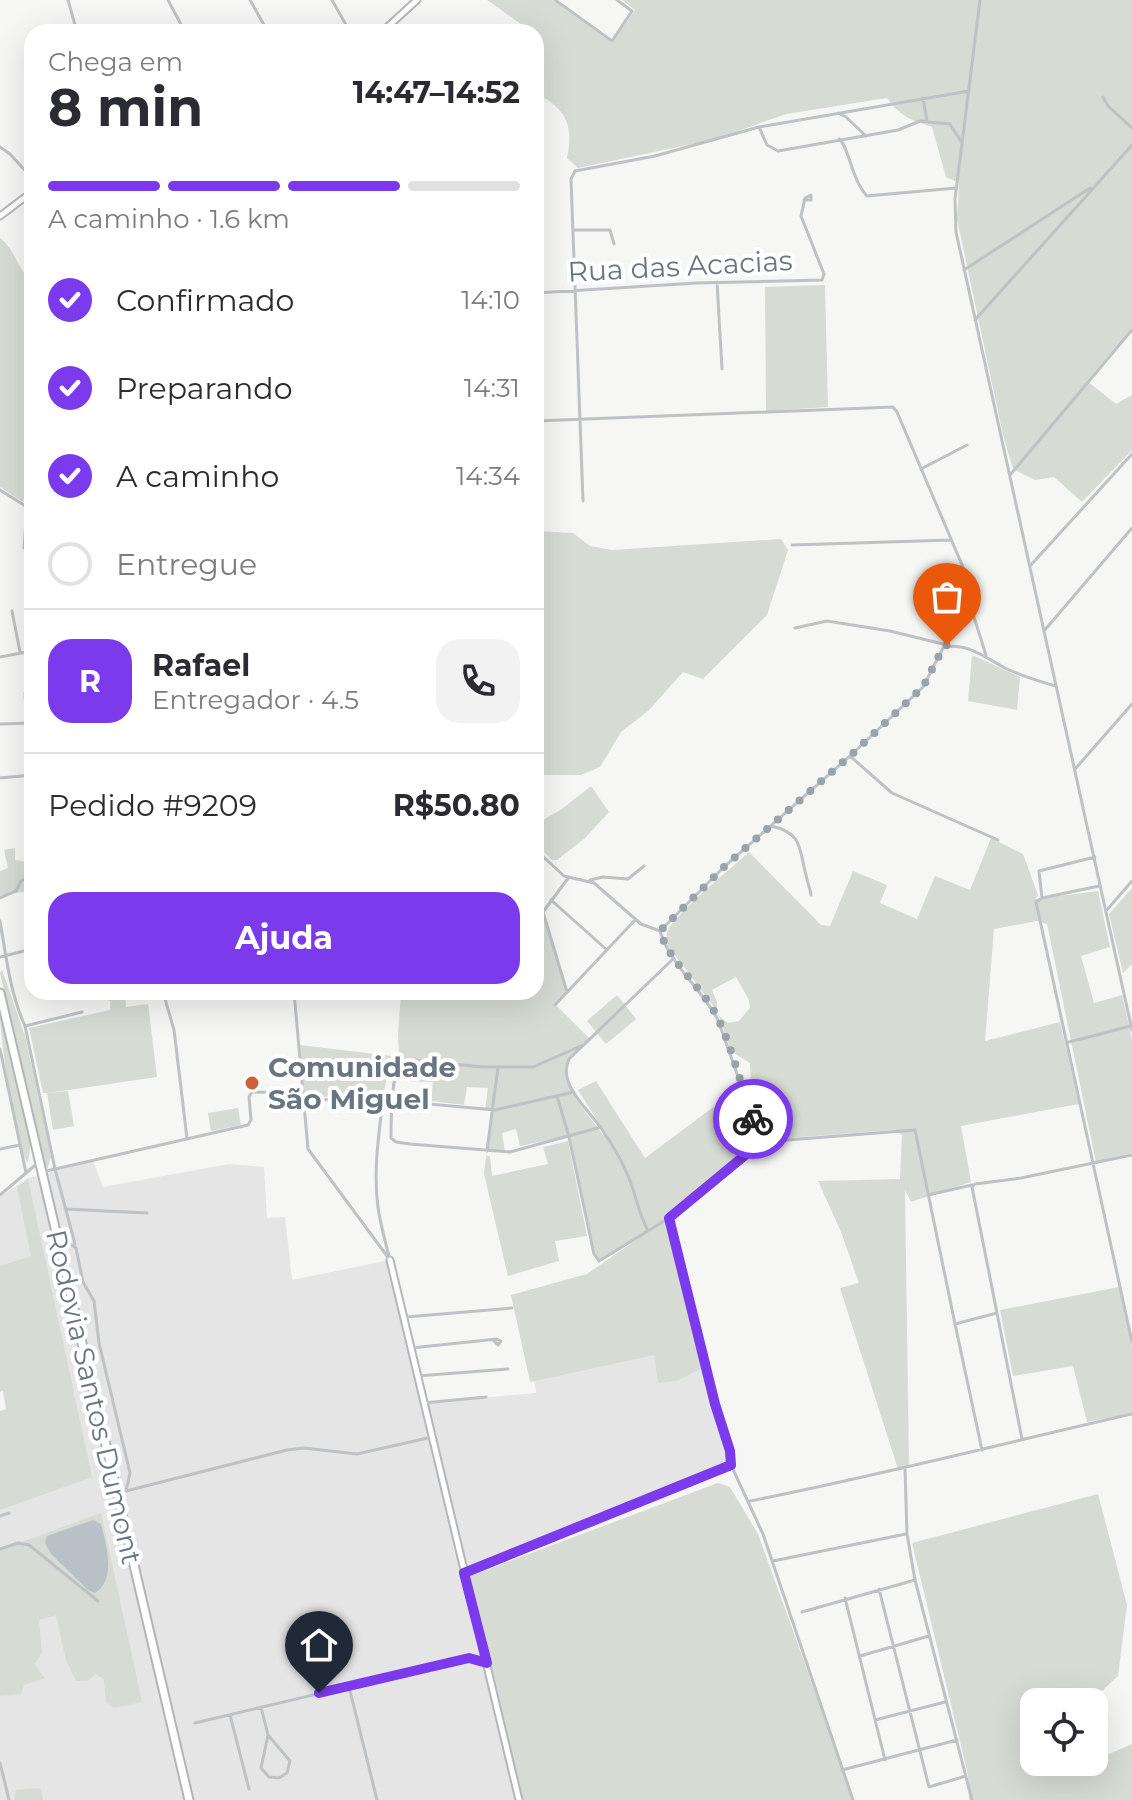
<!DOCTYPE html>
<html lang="pt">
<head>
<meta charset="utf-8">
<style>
  :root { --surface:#fff; --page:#f2f2f3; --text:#2b2b33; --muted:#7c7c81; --line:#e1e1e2; --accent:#7c3aed }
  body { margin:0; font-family:Montserrat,sans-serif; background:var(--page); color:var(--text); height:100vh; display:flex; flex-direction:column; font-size:30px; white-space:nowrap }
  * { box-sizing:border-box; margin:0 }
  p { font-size:26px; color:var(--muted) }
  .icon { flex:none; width:44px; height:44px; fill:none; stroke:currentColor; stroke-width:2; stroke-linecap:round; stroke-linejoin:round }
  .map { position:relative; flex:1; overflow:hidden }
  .drawer { position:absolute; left:24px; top:24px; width:520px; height:976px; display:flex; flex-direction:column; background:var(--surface); border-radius:24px; box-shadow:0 8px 32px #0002 }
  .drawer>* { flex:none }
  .fabs { position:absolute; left:1020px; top:1688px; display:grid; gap:16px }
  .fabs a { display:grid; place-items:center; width:88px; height:88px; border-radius:16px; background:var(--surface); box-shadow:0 8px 32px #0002; font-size:40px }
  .pin { position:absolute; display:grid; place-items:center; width:68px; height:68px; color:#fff; margin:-82px -34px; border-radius:50% 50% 50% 0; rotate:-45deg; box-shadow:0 0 8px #0007 }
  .pin .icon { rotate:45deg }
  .courier { position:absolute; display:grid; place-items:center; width:80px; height:80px; margin:-40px; border:6px solid #7c3aed; border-radius:50%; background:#fff; color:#222; box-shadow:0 2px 10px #0007 }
  .headline em { font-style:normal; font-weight:700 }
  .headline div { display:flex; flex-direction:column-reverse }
  .headline { display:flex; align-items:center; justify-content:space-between; height:136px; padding:0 24px }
  h1 { font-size:52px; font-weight:700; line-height:60px }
  .bar { display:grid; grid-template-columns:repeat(4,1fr); gap:12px 8px; align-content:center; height:96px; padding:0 24px }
  .bar i { height:10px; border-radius:6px; background:var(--line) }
  .bar .on { background:var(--accent) }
  .bar p { grid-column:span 4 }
  .line { display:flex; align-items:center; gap:20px; padding:0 24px; border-top:2px solid var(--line) }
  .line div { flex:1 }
  .round { display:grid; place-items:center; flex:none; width:84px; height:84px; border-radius:24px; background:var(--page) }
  ol { padding:0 24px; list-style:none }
  li { display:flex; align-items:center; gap:24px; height:88px }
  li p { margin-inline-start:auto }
  li .icon { padding:8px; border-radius:50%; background:var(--accent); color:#fff; stroke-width:4 }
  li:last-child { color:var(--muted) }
  li i { width:44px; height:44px; border:4px solid var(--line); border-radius:50% }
  .action { display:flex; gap:16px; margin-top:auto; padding:16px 24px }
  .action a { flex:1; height:92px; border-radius:24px; background:var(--accent); color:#fff; font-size:32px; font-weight:700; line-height:92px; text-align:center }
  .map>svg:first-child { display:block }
</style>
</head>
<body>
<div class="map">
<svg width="1132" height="1800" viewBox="0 0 1132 1800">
  <rect width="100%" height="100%" fill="#f6f6f4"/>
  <path fill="#e4e5e4" d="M 93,1161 L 103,1187 L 229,1164 L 264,1167 L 267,1218 L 285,1217 L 292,1280 L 390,1260 L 424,1403 L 536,1393 L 533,1371 L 655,1350 L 701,1363 L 728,1454 L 725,1464 L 470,1576 L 526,1800 L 0,1800 L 0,1508 L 25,1500 L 0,1363 L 0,1197 L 28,1178 Z"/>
  <path fill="#d6dbd3" d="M 487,0 L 552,0 L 612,43 L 635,10 L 622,0 L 1132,0 L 1132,328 L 1087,381 L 1116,404 L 1132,395 L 1132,450 L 1082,502 L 1054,477 L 1035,480 L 1013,469 L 1003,435 L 957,219 L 959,183 L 946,177 L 932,127 C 913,121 898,115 887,98 L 786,114 L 716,139 L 578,168 L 567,158 C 574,124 566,109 536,93 L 536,32 L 515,32 L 521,24 Z
    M 0,238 C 15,249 17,269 32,281 L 32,488 L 27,491 L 23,502 L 0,487 Z
    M 825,285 L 828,407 L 766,411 L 765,287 Z
    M 536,531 L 573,533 L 590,546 L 612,550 L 781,539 L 788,550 L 767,615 L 703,679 L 683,672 L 649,710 L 621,732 L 600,767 L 581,775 L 542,775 L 536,759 Z
    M 972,655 L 1020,677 L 1017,710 L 968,701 Z
    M 591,786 L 609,812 L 585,838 L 557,860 L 552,860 L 536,844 L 536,824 L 562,809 Z
    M 991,838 L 1023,854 L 1038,895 L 1035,899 L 1098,891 L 1110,947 L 1081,956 L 1094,1003 L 1122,995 L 1132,1039 L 1132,1153 L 1096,1162 L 1047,924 L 1037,921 L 994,929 L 985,1041 L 1060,1022 L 1079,1104 L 961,1126 L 971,1182 L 911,1202 L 905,1190 L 909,1467 L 898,1469 L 840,1288 L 859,1283 L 841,1232 L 818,1181 L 900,1179 L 902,1135 L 895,1130 L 763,1140 L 669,1218 L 691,1317 L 706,1366 L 677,1381 L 658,1383 L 654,1355 L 530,1382 L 511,1295 L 587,1274 L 642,1236 L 601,1261 L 597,1260 L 568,1136 L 520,1146 L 516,1129 L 502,1133 L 505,1152 L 487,1152 L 492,1111 L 485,1110 L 488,1088 L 467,1087 L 464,1105 L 431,1101 L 433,1082 L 408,1081 L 408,1072 L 400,1070 L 398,1034 L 401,992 L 536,992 L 536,904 L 543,913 L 567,992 L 556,1005 L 590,1039 C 582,1046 567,1056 565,1068 C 562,1091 605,1134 618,1153 L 578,1090 L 596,1081 L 645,1158 L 751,1079 L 750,1063 L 731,1051 L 719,1016 L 728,1023 L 739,1021 L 750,1008 L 749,1000 L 736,977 L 712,990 L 717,1002 L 717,1008 L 714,1007 L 668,946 C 667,941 666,938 667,933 C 673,915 732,868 749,852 L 821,925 L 830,926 L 853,871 L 887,885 L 880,903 L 917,919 L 935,876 L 970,890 Z
    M 15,848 L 15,860 L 32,863 L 32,890 L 0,896 L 0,871 L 8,868 L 4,850 Z
    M 1132,888 L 1132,964 L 1123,973 L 1109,914 Z
    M 2,970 L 25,1036 L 48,1141 L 51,1157 L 47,1170 L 0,973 Z
    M 111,992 L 125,992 L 126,1007 L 148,1004 L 157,1077 L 48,1093 L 68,1091 L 74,1126 L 53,1130 L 47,1093 L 43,1093 L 29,1028 L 110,1010 Z
    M 617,995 L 636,1019 L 606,1044 L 587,1021 Z
    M 0,1014 L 31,1141 L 28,1163 C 16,1148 0,1038 0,1014 Z
    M 300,1045 L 391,1056 L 384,1091 L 303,1099 Z
    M 238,1108 L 241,1125 L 211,1131 L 208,1113 Z
    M 568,1141 L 587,1236 L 555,1241 L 559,1261 L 508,1276 L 484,1174 L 486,1156 L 490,1156 L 492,1176 L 548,1164 L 543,1147 Z
    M 28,1179 L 92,1477 L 0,1510 L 0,1411 L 6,1409 L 3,1391 L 0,1392 L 0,1266 L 31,1256 L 17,1187 Z
    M 1119,1287 L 1132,1347 L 1132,1413 L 1087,1422 L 1073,1366 L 1013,1376 L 1000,1310 Z
    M 718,1483 L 730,1487 L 758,1534 L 854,1800 L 521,1800 L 470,1576 Z
    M 1098,1494 L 1127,1605 L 1118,1676 L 1103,1690 L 1082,1696 L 1083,1702 L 1034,1702 L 1034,1762 L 1094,1762 L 1094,1753 L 1102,1757 L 1132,1744 L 1132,1800 L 969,1800 L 968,1775 L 912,1543 Z
    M 101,1513 L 142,1702 L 114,1708 L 106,1702 L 104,1679 L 96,1674 L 87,1681 L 76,1681 L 66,1660 L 56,1615 L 39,1620 L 42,1653 L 35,1664 L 44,1678 L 24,1685 L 21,1694 L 0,1696 L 0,1550 Z
    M 34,1788 L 41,1789 L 43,1800 L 14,1800 L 16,1790 Z"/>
  <path fill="#b8c2c6" d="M 93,1520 L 101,1524 C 106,1544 117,1579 95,1593 L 88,1590 L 51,1554 L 45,1543 L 47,1536 Z"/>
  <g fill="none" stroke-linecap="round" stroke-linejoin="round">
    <g stroke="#b3b7bb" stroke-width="9">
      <path id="secondary" d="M 382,32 L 417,0
        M 0,216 L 32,192
        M 390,1260 L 519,1800"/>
    </g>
    <g stroke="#b2b5b8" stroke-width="11">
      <path id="highway" d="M 0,993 L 189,1800"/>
    </g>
    <path stroke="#bec2c5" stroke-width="3" d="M 68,0 L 77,32
      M 168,0 L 185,32
      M 250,0 L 268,32
      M 332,0 L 350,32
      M 555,0 L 612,41 L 632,11 L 617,0
      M 980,0 L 955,199 L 956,232 L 1132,1030
      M 1103,97 L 1108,106 L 1132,128
      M 923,98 L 927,121
      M 838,113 L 846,117 L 866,136
      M 759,127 L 767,145 L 778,151 L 898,130 L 920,121 L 950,124 L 962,143
      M 839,139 C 849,146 851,179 867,196 L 956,188
      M 0,147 L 10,154 L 32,178
      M 574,230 L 610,230 L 614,244
      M 964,270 L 1090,188
      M 717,282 L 722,369
      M 536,293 L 697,283 L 822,280 L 824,274 L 801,216 L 805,198 L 811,195 L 811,200 L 804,200
      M 975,320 L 1132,145
      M 536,421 L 893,407 L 897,412 L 971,586 L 973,614 L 986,655
      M 921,469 L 967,445
      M 1010,475 L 1132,330
      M 0,490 L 32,510
      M 583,501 L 571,179 L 575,171 L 655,156 L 759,127 L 969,91
      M 792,545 L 951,540
      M 24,548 L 27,507
      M 1030,566 L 1132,454
      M 12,611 L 20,652
      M 795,628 L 827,621 L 890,631 L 947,645
      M 1044,631 L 1132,528
      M 0,657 L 32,651
      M 27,723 L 25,693 L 32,692
      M 0,724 L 32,723
      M 850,756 L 892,793 L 998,840
      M 1076,768 L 1132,704
      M 0,778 L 32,775
      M 771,826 C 803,833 799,849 806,875 C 807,882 810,887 811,895
      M 536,850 L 564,876 L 594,883 L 641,924 L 660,931 L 725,866 L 850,756 L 923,687 L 943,648 C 964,640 989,660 1007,669 C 1022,676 1039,681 1055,686
      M 590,880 L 603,877 L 628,879 L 644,866
      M 1099,886 L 1042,898 L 1036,902 L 1132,1342
      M 0,898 L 16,891 L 21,881 L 32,875
      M 1042,898 L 1039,871 L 1095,857
      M 551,900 L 607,950
      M 536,904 L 543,912 L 567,992
      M 1106,911 L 1132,881
      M 543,912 L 569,877
      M 0,921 C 6,956 10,993 25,1026 L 55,1169 L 75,1244
      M 660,931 C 670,965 702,989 718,1020 L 761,1142
      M 0,957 L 32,949
      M 110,992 L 110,999
      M 163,992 L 174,1030 L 187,1138
      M 294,992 L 308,1149 L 390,1260
      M 555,1005 L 635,920
      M 25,1026 L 82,1012
      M 1069,1042 L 1131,1026
      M 583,1045 L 533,1067 L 483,1067 L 401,1059 C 391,1076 391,1118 391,1138 L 396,1142 L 410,1144 L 510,1152 L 601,1127
      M 0,1049 L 26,1173
      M 557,1096 L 569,1137 L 594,1254 L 599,1261 L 669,1218 L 761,1142 L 915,1130 L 955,1324
      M 383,1099 C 379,1134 373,1171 378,1207 C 380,1223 385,1240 389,1256
      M 302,1102 L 353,1097 L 495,1110 L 574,1092
      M 0,1149 L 20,1145
      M 487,1151 L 498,1067
      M 42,1172 L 248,1125 L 251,1120 L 249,1097 L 252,1092 L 301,1093
      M 0,1195 L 39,1162
      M 928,1195 L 972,1185
      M 65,1209 L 147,1213
      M 669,1218 L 715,1404 L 730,1451 L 731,1465 L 763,1534 L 853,1800
      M 648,1231 C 639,1214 636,1196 629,1178 C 622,1160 612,1144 601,1128 C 588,1109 557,1084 569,1059 L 674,958
      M 60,1237 L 76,1248 L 83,1282 L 94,1301 L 99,1343 L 130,1473 L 126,1491 L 287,1450 L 304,1448 L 357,1454 L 432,1437
      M 406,1317 L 512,1308
      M 411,1348 L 497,1339 L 501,1341 L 498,1345 L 493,1340
      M 417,1376 L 508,1369
      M 423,1403 L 486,1397
      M 1022,1439 L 972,1187 L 975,1184 L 1021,1178 L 1132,1155
      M 982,1450 L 955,1324 L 997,1313
      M 905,1469 L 907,1534 L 915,1580 L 972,1800
      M 750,1501 C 878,1476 1004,1443 1132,1414
      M 0,1516 L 9,1513
      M 0,1549 L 18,1543 L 29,1545 L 98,1601
      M 773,1561 L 906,1534
      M 464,1573 L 731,1465
      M 879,1589 L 929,1787 L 966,1776
      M 845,1598 L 885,1760
      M 802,1612 L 915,1580
      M 860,1656 L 929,1636
      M 349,1687 L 377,1800
      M 261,1707 L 268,1735 L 261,1768 L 269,1777 L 279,1778 L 287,1773 L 290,1761 L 268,1735
      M 230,1715 L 249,1789
      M 875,1720 L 945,1702
      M 195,1723 L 469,1658 L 487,1663
      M 0,1763 L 9,1800
      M 842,1770 L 957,1740"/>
    <use href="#secondary" stroke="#fff" stroke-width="5"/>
    <use href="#highway" stroke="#fff" stroke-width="7"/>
  </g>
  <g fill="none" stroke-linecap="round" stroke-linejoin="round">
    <path stroke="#9aa3a9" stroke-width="8" stroke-dasharray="0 14.4" d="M 753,1119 C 741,1087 731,1042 715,1013 C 699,984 670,963 660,931 L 725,866 L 850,756 L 923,687 L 943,648 L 947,645"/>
    <path stroke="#7c3aed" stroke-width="10" d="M 319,1693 L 469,1658 L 487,1663 L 464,1573 L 731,1465 L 730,1451 L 715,1404 L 669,1218 L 761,1142 L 753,1119"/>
  </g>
  <circle fill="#cf603b" stroke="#fff" stroke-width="3" cx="252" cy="1083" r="8"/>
  <g text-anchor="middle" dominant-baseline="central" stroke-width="8" stroke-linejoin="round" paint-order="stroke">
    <g font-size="28" fill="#697681" stroke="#fff">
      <text transform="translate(680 266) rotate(-3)">Rua das Acacias</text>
      <text transform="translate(94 1397) rotate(77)">Rodovia Santos Dumont</text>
    </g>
    <g font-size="28" font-weight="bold" fill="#697681" stroke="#fff" text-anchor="start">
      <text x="268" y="1067">Comunidade<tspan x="268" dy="32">São Miguel</tspan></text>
    </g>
  </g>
</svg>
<div class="fabs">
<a><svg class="icon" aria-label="locate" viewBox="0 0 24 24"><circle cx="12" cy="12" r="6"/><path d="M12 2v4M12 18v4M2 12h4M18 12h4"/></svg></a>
</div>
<div class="pin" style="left:947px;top:645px;background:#ea580c"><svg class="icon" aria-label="bag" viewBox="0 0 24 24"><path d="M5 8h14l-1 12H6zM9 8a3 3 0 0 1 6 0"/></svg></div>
<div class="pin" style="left:319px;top:1693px;background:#1f2937"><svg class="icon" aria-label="home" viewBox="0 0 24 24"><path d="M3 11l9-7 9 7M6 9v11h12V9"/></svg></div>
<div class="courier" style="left:753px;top:1119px"><svg class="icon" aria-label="bike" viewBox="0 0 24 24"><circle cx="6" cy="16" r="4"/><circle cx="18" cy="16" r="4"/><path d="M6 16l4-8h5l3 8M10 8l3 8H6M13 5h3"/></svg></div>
<section class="drawer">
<div class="headline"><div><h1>8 min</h1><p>Chega em</p></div><em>14:47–14:52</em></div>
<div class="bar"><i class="on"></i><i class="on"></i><i class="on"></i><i></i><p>A caminho · 1.6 km</p></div>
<ol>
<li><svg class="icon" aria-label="check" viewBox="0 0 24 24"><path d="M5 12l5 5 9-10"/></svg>Confirmado<p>14:10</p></li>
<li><svg class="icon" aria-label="check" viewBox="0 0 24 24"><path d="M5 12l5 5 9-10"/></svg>Preparando<p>14:31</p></li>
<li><svg class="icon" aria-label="check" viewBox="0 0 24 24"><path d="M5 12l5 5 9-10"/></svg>A caminho<p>14:34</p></li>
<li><i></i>Entregue</li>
</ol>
<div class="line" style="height:144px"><b class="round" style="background:var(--accent);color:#fff">R</b><div><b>Rafael</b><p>Entregador · 4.5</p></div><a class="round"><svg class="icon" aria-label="phone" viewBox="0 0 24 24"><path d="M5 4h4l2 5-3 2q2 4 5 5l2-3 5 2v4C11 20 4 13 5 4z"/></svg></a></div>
<div class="line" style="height:104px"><div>Pedido #9209</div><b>R$50.80</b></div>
<div class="action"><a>Ajuda</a></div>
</section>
</div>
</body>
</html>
